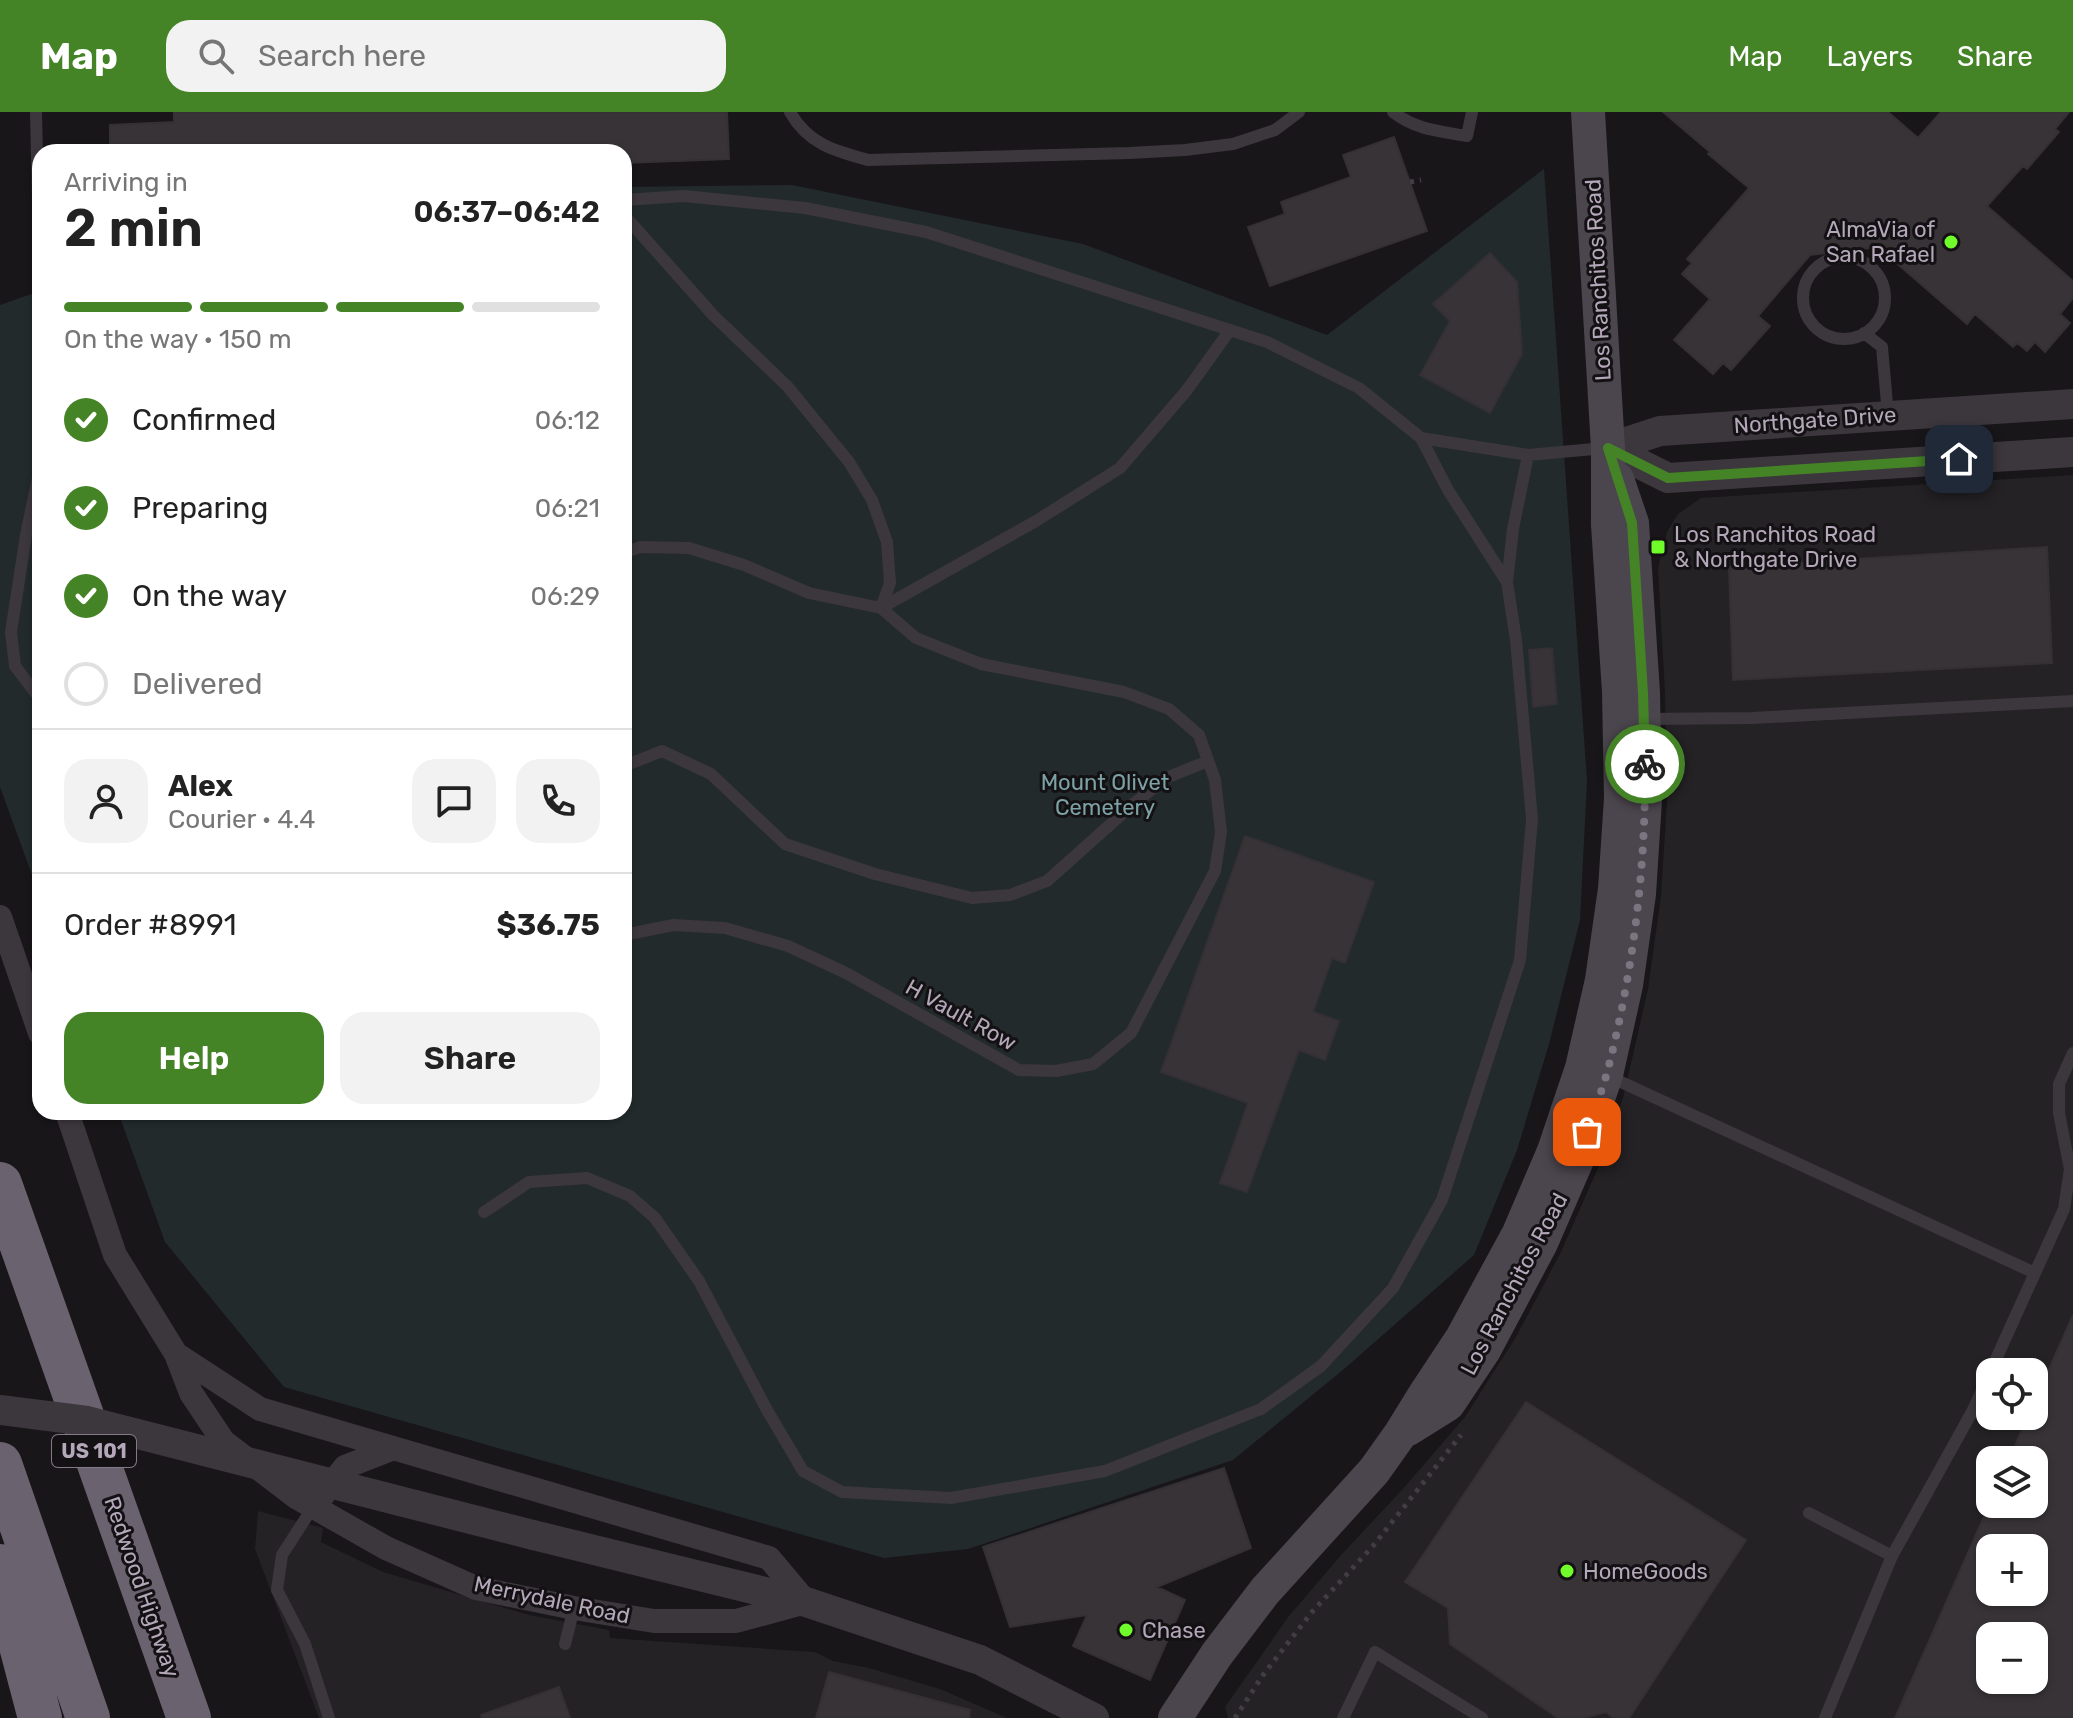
<!DOCTYPE html>
<html lang="en">
<head>
<meta charset="utf-8">
<style>
  :root { --surface:#fff; --page:#f2f2f2; --text:#222; --muted:#767676; --line:#e0e0e0; --accent:#458426 }
  body { margin:0; font-family:Rubik,sans-serif; background:var(--page); color:var(--text); height:100vh; display:flex; flex-direction:column; font-size:30px; white-space:nowrap }
  * { box-sizing:border-box; margin:0 }
  p { font-size:26px; color:var(--muted) }
  .icon { flex:none; width:44px; height:44px; fill:none; stroke:currentColor; stroke-width:2; stroke-linecap:round; stroke-linejoin:round }
  .map { position:relative; flex:1; overflow:hidden }
  .sheet { position:absolute; left:32px; top:32px; width:600px; height:976px; display:flex; flex-direction:column; background:var(--surface); border-radius:24px; box-shadow:0 2px 6px #0004 }
  .sheet>* { flex:none }
  .fabs { position:absolute; left:1976px; top:1246px; display:grid; gap:16px }
  .fabs a { display:grid; place-items:center; width:72px; height:72px; border-radius:16px; background:var(--surface); box-shadow:0 2px 6px #0004; font-size:40px }
  .pin { position:absolute; display:grid; place-items:center; width:68px; height:68px; color:#fff; margin:-34px; border-radius:16px; box-shadow:0 4px 12px #0006 }
  .courier { position:absolute; display:grid; place-items:center; width:80px; height:80px; margin:-40px; border:6px solid #458426; border-radius:50%; background:#fff; color:#222; box-shadow:0 2px 10px #0007 }
  .head em { font-style:normal; font-weight:600 }
  .head div { display:flex; flex-direction:column-reverse }
  .head { display:flex; align-items:center; justify-content:space-between; height:136px; padding:0 32px }
  h1 { font-size:52px; font-weight:600; line-height:60px }
  .bar { display:grid; grid-template-columns:repeat(4,1fr); gap:12px 8px; align-content:center; height:96px; padding:0 32px }
  .bar i { height:10px; border-radius:6px; background:var(--line) }
  .bar .on { background:var(--accent) }
  .bar p { grid-column:span 4 }
  .line { display:flex; align-items:center; gap:20px; padding:0 32px; border-top:2px solid var(--line) }
  .line div { flex:1 }
  .round { display:grid; place-items:center; flex:none; width:84px; height:84px; border-radius:24px; background:var(--page) }
  ol { padding:0 32px; list-style:none }
  li { display:flex; align-items:center; gap:24px; height:88px }
  li p { margin-inline-start:auto }
  li .icon { padding:8px; border-radius:50%; background:var(--accent); color:#fff; stroke-width:4 }
  li:last-child { color:var(--muted) }
  li i { width:44px; height:44px; border:4px solid var(--line); border-radius:50% }
  .primary-button { display:flex; gap:16px; margin-top:auto; padding:16px 32px }
  .primary-button a { flex:1; height:92px; border-radius:24px; background:var(--accent); color:#fff; font-size:32px; font-weight:600; line-height:92px; text-align:center }
  .primary-button a+a { background:var(--page); color:var(--text) }
  header { display:flex; align-items:center; gap:48px; box-sizing:border-box; height:112px; padding:0 40px; background:var(--accent); color:#fff }
  header strong { font-size:38px }
  nav { display:flex; gap:44px; margin-inline-start:auto; font-size:28px }
  .search { width:560px; height:72px; background:var(--page); display:flex; align-items:center; gap:20px; box-sizing:border-box; padding:0 28px; border-radius:24px; color:var(--muted); font-size:30px }
  .map>svg:first-child { display:block }
</style>
</head>
<body>
<header>
<strong>Map</strong>
<div class="search"><svg class="icon" aria-label="search" viewBox="0 0 24 24"><circle cx="10" cy="10" r="6"/><path d="M15 15l6 6"/></svg>Search here</div>
<nav><a>Map</a><a>Layers</a><a>Share</a></nav>
</header>
<div class="map">
<svg width="2073" height="1606" viewBox="0 0 2073 1606">
  <rect width="100%" height="100%" fill="#181618"/>
  <path fill="#252225" fill-rule="evenodd" d="M 2073,363 L 2073,1606 L 1228,1606 L 1225,1595 L 1289,1504 L 1342,1442 L 1401,1379 L 1465,1305 L 1516,1225 L 1561,1140 L 1598,1056 L 1623,986 L 1627,969 L 1648,877 L 1661,784 L 1667,689 L 1665,580 L 1658,456 L 1667,420 L 1678,402 L 1701,386 ZM 1990,1260 L 2034,1260 L 2034,1304 L 1990,1304 ZM 1990,1348 L 2034,1348 L 2034,1392 L 1990,1392 ZM 1990,1436 L 2034,1436 L 2034,1480 L 1990,1480 ZM 1990,1524 L 2034,1524 L 2034,1568 L 1990,1568 Z
    M 258,1399 L 323,1416 L 321,1430 L 383,1460 L 529,1503 L 609,1518 L 610,1526 L 815,1540 L 833,1549 L 869,1556 L 940,1577 L 1007,1606 L 319,1606 L 255,1437 Z"/>
  <path fill="#222a2b" d="M 1544,57 L 1587,669 L 1580,808 L 1549,932 L 1517,1038 L 1474,1143 L 1344,1257 L 1233,1348 L 968,1437 L 884,1446 L 284,1275 L 165,1130 L 118,1000 L 624,1000 L 624,75 L 792,73 L 1083,132 L 1327,223 Z
    M 40,179 L 40,785 L 0,675 L 0,193 Z"/>
  <path fill="#373337" stroke="#343034" stroke-width="2" fill-rule="evenodd" d="M 174,0 L 727,0 L 729,47 L 624,51 L 624,40 L 110,40 L 110,13 L 174,10 Z
    M 1663,0 L 1888,0 L 1918,26 L 1941,0 L 2069,0 L 2055,17 L 2059,20 L 2027,57 L 2023,54 L 1987,94 L 2073,169 L 2073,186 L 2060,202 L 2070,211 L 2045,240 L 2035,230 L 2027,239 L 2017,231 L 2013,235 L 1975,202 L 1967,212 L 1878,135 L 1810,143 L 1758,204 L 1770,214 L 1731,258 L 1723,251 L 1713,262 L 1674,228 L 1710,187 L 1682,162 L 1692,151 L 1687,147 L 1749,76 L 1708,42 L 1710,40 Z
    M 1394,25 L 1427,119 L 1270,174 L 1248,115 L 1285,102 L 1281,90 L 1351,65 L 1343,43 Z
    M 1490,141 L 1517,170 L 1522,242 L 1490,301 L 1420,263 L 1450,209 L 1433,192 Z
    M 2047,435 L 2052,551 L 1733,568 L 1729,455 Z
    M 1552,536 L 1557,592 L 1533,595 L 1529,538 Z
    M 1245,724 L 1374,770 L 1345,851 L 1332,846 L 1313,900 L 1339,909 L 1325,948 L 1299,938 L 1247,1080 L 1220,1071 L 1248,991 L 1161,960 Z
    M 2073,1203 L 2073,1606 L 1895,1606 L 1990,1391 L 2034,1392 L 2034,1348 L 2009,1348 L 2028,1304 L 2034,1304 L 2034,1291 ZM 1990,1436 L 2034,1436 L 2034,1480 L 1990,1480 ZM 1990,1524 L 2034,1524 L 2034,1568 L 1990,1568 Z
    M 1526,1290 L 1746,1428 L 1629,1606 L 1613,1606 L 1606,1600 L 1584,1606 L 1558,1606 L 1450,1532 L 1448,1496 L 1405,1470 Z
    M 1224,1356 L 1251,1436 L 1157,1475 L 1185,1488 L 1150,1568 L 1073,1534 L 1087,1503 L 1010,1515 L 983,1435 Z
    M 829,1560 L 970,1598 L 969,1606 L 816,1606 Z
    M 559,1575 L 570,1606 L 482,1606 L 481,1603 Z"/>
  <g fill="none" stroke-linecap="round" stroke-linejoin="round">
    <path stroke="#423d44" stroke-width="5" stroke-dasharray="4 6" stroke-linecap="butt" d="M 1410,70 L 1421,68
      M 1235,1606 L 1263,1563 L 1312,1500 L 1373,1434 L 1461,1323"/>
    <path stroke="#3c373d" stroke-width="12" d="M 36,0 L 39,136
      M 790,0 C 808,32 835,39 868,48 L 1129,41 L 1185,38 L 1233,32 L 1275,18 L 1299,0
      M 1393,0 C 1416,18 1439,19 1467,24 L 1472,0
      M 624,88 L 684,84 L 805,96 L 926,120 L 1267,230 L 1359,276 L 1421,326 L 1448,378 L 1507,470
      M 624,103 L 713,203 L 788,275 L 849,350 L 872,388 L 887,430 L 890,471 L 881,496
      M1803 186a41 41 0 1 1 82 0a41 41 0 1 1-82 0Z
      M 1864,221 L 1882,235 L 1888,303
      M 1421,326 L 1528,343 L 1605,336
      M 40,356 L 26,423 L 11,520 L 15,554 L 40,587
      M 624,441 L 640,435 L 689,436 L 744,453 L 809,481 L 881,496 L 916,526 L 981,552 L 1124,580 L 1169,597 L 1199,623 L 1215,668 L 1221,720 L 1215,759 L 1131,921 L 1093,952 L 1056,959 L 1019,958 L 846,861 L 788,834 L 725,816 L 673,813 L 624,823
      M 881,496 L 1036,409 L 1120,356 L 1187,278 L 1230,218
      M 1647,607 L 1752,606 L 2073,589
      M 624,654 L 662,639 L 711,662 L 785,732 L 875,762 L 972,786 L 1010,783 L 1047,769 L 1131,694 L 1166,666 L 1208,649
      M 1608,964 L 2035,1161 L 2064,1097 L 2070,1057 L 2059,1001 L 2059,972 L 2073,941
      M 484,1100 L 529,1070 L 587,1066 L 630,1084 L 655,1106 L 699,1169 L 767,1298 L 803,1359 L 842,1380 L 951,1386 L 1105,1359 L 1261,1297 L 1321,1254 L 1393,1176 L 1442,1088 L 1520,848 L 1532,707 L 1516,528 L 1507,470 L 1513,417 L 1528,343
      M 313,1395 L 282,1443 L 277,1478 L 305,1532 L 329,1606
      M 1809,1401 L 1892,1444 L 1973,1298 L 2035,1161
      M 565,1532 L 574,1496
      M 1343,1606 L 1375,1540 L 1482,1606
      M 1825,1606 L 1892,1444"/>
    <path stroke="#3c373d" stroke-width="24" d="M 0,805 L 40,921
      M 67,1000 L 115,1143 L 176,1242 L 191,1281 L 223,1329 L 296,1385 L 386,1436 L 476,1476 L 574,1496 L 654,1509 L 736,1509 L 806,1490 L 769,1446 L 260,1297 L 176,1242
      M 323,1383 L 345,1355 L 391,1337"/>
    <path stroke="#3c373d" stroke-width="30" d="M 1608,336 L 1668,366 L 2073,340
      M 1608,336 L 1660,319 L 2073,292
      M 533,1423 L 806,1490 L 980,1548 L 1094,1606"/>
    <path stroke="#4b454d" stroke-width="34" d="M 1408,1317 L 1448,1292 L 1484,1238 L 1541,1131 L 1577,1048 L 1606,963 L 1626,873 L 1639,782 L 1645,688 L 1643,581 L 1632,411 L 1617,367
      M 1175,1606 L 1217,1542 L 1265,1479 L 1374,1359 L 1401,1321 L 1427,1279 L 1462,1226 L 1519,1121 L 1554,1039 L 1582,956 L 1602,868 L 1615,777 L 1621,686 L 1619,580 L 1608,413 L 1608,336 L 1588,0"/>
    <path stroke="#6b626f" stroke-width="44" d="M 0,1072 L 189,1606
      M 0,1352 L 88,1606
      M 0,1454 L 40,1606"/>
    <path stroke="#3c373d" stroke-width="30" d="M 0,1298 L 87,1309 L 533,1423"/>
  </g>
  <g fill="none" stroke-linecap="round" stroke-linejoin="round">
    <path stroke="#7d7481" stroke-width="8" stroke-dasharray="0 14.4" d="M 1587,1020 C 1594,1000 1601,981 1607,961 C 1633,861 1646,756 1645,652"/>
    <path stroke="#458426" stroke-width="10" d="M 1645,652 L 1643,581 L 1632,411 L 1608,336 L 1668,366 L 1959,347"/>
  </g>
  <g fill="#6ffc2a" stroke="#131113" stroke-width="3">
    <circle cx="1951" cy="130" r="8"/>
    <rect x="1650" y="427" width="16" height="16" rx="4"/>
    <circle cx="1567" cy="1459" r="8"/>
    <circle cx="1126" cy="1518" r="8"/>
  </g>
  <g text-anchor="middle" dominant-baseline="central" stroke-width="6" stroke-linejoin="round" paint-order="stroke">
    <rect fill="#131113" stroke="#847a87" stroke-width="2" x="52" y="1323" width="84" height="32" rx="6"/>
    <g font-size="20" font-weight="bold" fill="#b4a7b9">
      <text x="94" y="1339">US 101</text>
    </g>
    <g font-size="22" fill="#b4a7b9" stroke="#131113" text-anchor="start">
      <text x="1935" y="117" text-anchor="end">AlmaVia of<tspan x="1935" dy="25">San Rafael</tspan></text>
      <text x="1674" y="422">Los Ranchitos Road<tspan x="1674" dy="25">&amp; Northgate Drive</tspan></text>
      <text x="1583" y="1459">HomeGoods</text>
      <text x="1142" y="1518">Chase</text>
    </g>
    <g font-size="22" fill="#b4a7b9" stroke="#131113">
      <text transform="translate(1598 168) rotate(-93)">Los Ranchitos Road</text>
      <text transform="translate(1815 308) rotate(-4)">Northgate Drive</text>
      <text transform="translate(961 903) rotate(29)">H Vault Row</text>
      <text transform="translate(1514 1172) rotate(-62)">Los Ranchitos Road</text>
      <text transform="translate(142 1475) rotate(71)">Redwood Highway</text>
      <text transform="translate(552 1488) rotate(12)">Merrydale Road</text>
    </g>
    <g font-size="22" fill="#7da2a5" stroke="#131113">
      <text x="1105" y="670">Mount Olivet<tspan x="1105" dy="25">Cemetery</tspan></text>
    </g>
  </g>
</svg>
<div class="fabs">
<a><svg class="icon" aria-label="locate" viewBox="0 0 24 24"><circle cx="12" cy="12" r="6"/><path d="M12 2v4M12 18v4M2 12h4M18 12h4"/></svg></a>
<a><svg class="icon" aria-label="layers" viewBox="0 0 24 24"><path d="M12 4l9 5-9 5-9-5zM3 14l9 5 9-5"/></svg></a>
<a>+</a>
<a>−</a>
</div>
<div class="pin" style="left:1587px;top:1020px;background:#ea580c"><svg class="icon" aria-label="bag" viewBox="0 0 24 24"><path d="M5 8h14l-1 12H6zM9 8a3 3 0 0 1 6 0"/></svg></div>
<div class="pin" style="left:1959px;top:347px;background:#1f2937"><svg class="icon" aria-label="home" viewBox="0 0 24 24"><path d="M3 11l9-7 9 7M6 9v11h12V9"/></svg></div>
<div class="courier" style="left:1645px;top:652px"><svg class="icon" aria-label="bike" viewBox="0 0 24 24"><circle cx="6" cy="16" r="4"/><circle cx="18" cy="16" r="4"/><path d="M6 16l4-8h5l3 8M10 8l3 8H6M13 5h3"/></svg></div>
<section class="sheet">
<div class="head"><div><h1>2 min</h1><p>Arriving in</p></div><em>06:37–06:42</em></div>
<div class="bar"><i class="on"></i><i class="on"></i><i class="on"></i><i></i><p>On the way · 150 m</p></div>
<ol>
<li><svg class="icon" aria-label="check" viewBox="0 0 24 24"><path d="M5 12l5 5 9-10"/></svg>Confirmed<p>06:12</p></li>
<li><svg class="icon" aria-label="check" viewBox="0 0 24 24"><path d="M5 12l5 5 9-10"/></svg>Preparing<p>06:21</p></li>
<li><svg class="icon" aria-label="check" viewBox="0 0 24 24"><path d="M5 12l5 5 9-10"/></svg>On the way<p>06:29</p></li>
<li><i></i>Delivered</li>
</ol>
<div class="line" style="height:144px"><a class="round"><svg class="icon" aria-label="person" viewBox="0 0 24 24"><circle cx="12" cy="8" r="4"/><path d="M4 21q1-7 8-7t8 7"/></svg></a><div><b>Alex</b><p>Courier · 4.4</p></div><a class="round"><svg class="icon" aria-label="chat" viewBox="0 0 24 24"><path d="M4 5h16v11H9l-5 4z"/></svg></a><a class="round"><svg class="icon" aria-label="phone" viewBox="0 0 24 24"><path d="M5 4h4l2 5-3 2q2 4 5 5l2-3 5 2v4C11 20 4 13 5 4z"/></svg></a></div>
<div class="line" style="height:104px"><div>Order #8991</div><b>$36.75</b></div>
<div class="primary-button"><a>Help</a><a>Share</a></div>
</section>
</div>
</body>
</html>
